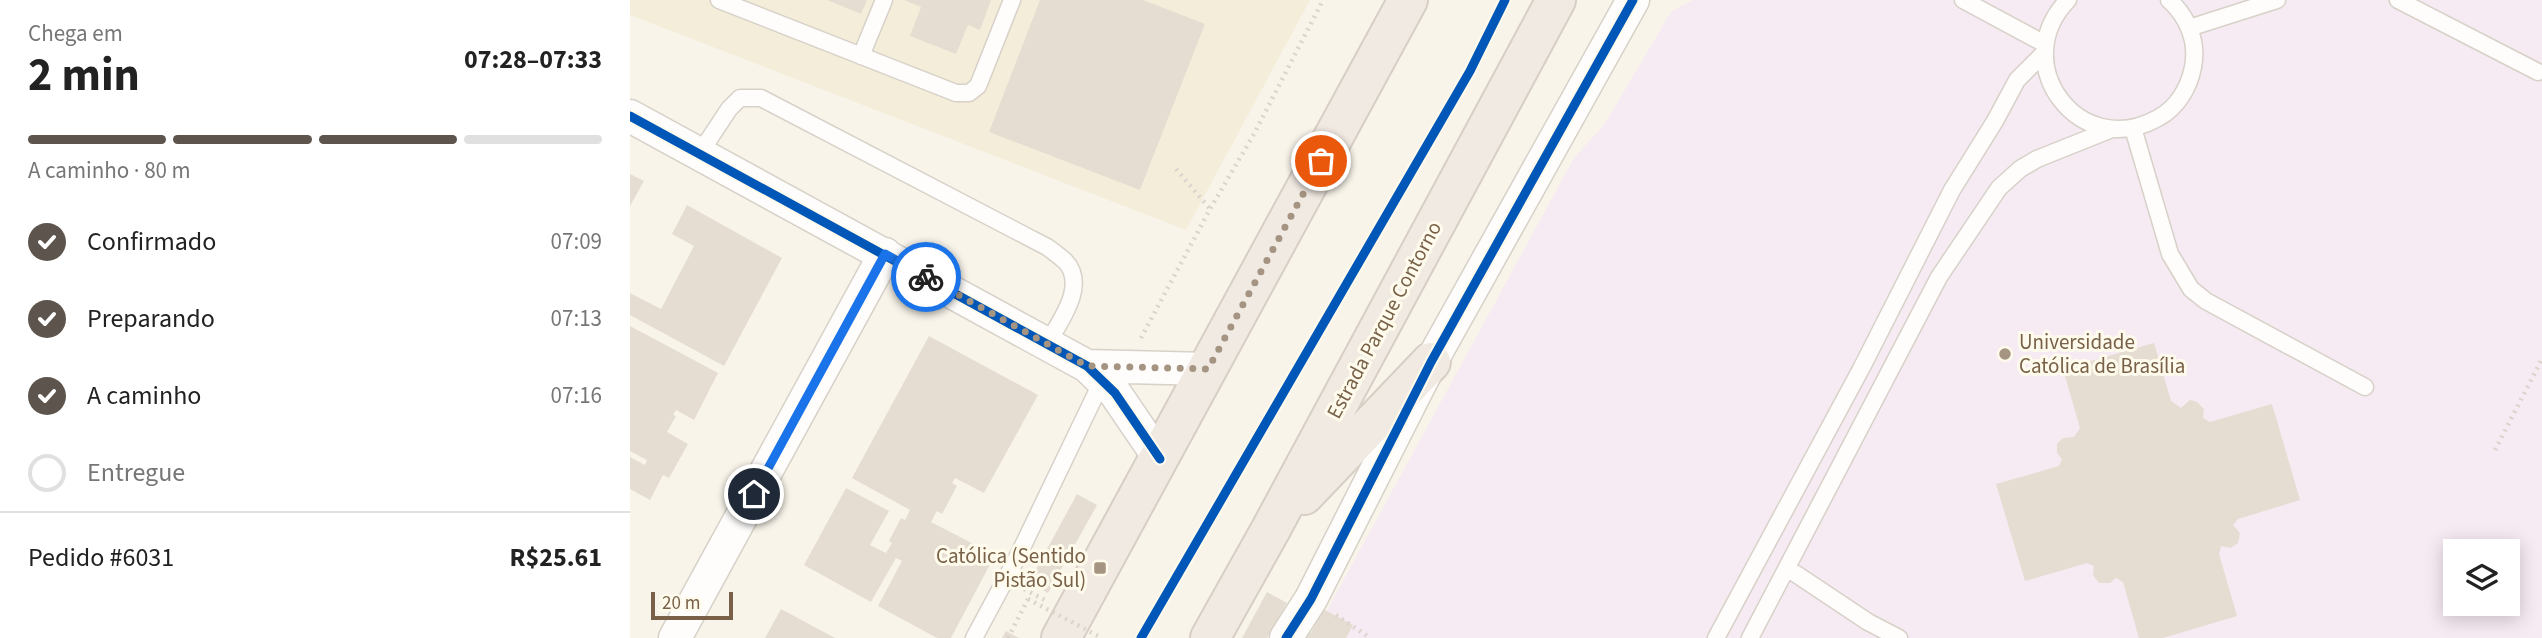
<!DOCTYPE html>
<html lang="pt">
<head>
<meta charset="utf-8">
<style>
  :root { --surface:#fff; --page:#f6f6f6; --text:#222; --muted:#767676; --line:#e0e0e0; --accent:#5d554d }
  body { margin:0; font-family:"Source Sans 3",sans-serif; background:var(--page); color:var(--text); height:100vh; display:flex; flex-direction:column; font-size:26px; white-space:nowrap }
  * { box-sizing:border-box; margin:0 }
  p { font-size:23px; color:var(--muted) }
  .icon { flex:none; width:38px; height:38px; fill:none; stroke:currentColor; stroke-width:2; stroke-linecap:round; stroke-linejoin:round }
  .map { position:relative; flex:1; overflow:hidden }
  .details { display:flex; flex-direction:column; background:var(--surface); width:630px }
  .details>* { flex:none }
  .tools { position:absolute; left:1813px; top:539px; display:grid; gap:14px }
  .tools a { display:grid; place-items:center; width:77px; height:77px; border-radius:0px; background:var(--surface); box-shadow:0 4px 18px #0003; font-size:35px }
  .scale { position:absolute; left:21px; bottom:18px; width:82px; box-sizing:border-box; padding-left:7px; border:4px solid #786148; border-top:0; font-size:19px; line-height:24px; white-space:nowrap; color:#786148; -webkit-text-stroke:5px #fffbec; paint-order:stroke }
  .pin { position:absolute; display:grid; place-items:center; width:60px; height:60px; color:#fff; margin:-30px; border:4px solid #fff; border-radius:50%; box-shadow:0 2px 7px #0007 }
  .courier { position:absolute; display:grid; place-items:center; width:70px; height:70px; margin:-35px; border:5px solid #1a73e8; border-radius:50%; background:#fff; color:#222; box-shadow:0 2px 9px #0007 }
  .overview em { font-style:normal; font-weight:700 }
  .overview div { display:flex; flex-direction:column-reverse }
  .overview { display:flex; align-items:center; justify-content:space-between; height:119px; padding:0 28px }
  h1 { font-size:46px; font-weight:700; line-height:52px }
  .bar { display:grid; grid-template-columns:repeat(4,1fr); gap:10px 7px; align-content:center; height:84px; padding:0 28px }
  .bar i { height:9px; border-radius:5px; background:var(--line) }
  .bar .current { background:var(--accent) }
  .bar p { grid-column:span 4 }
  .line { display:flex; align-items:center; gap:18px; padding:0 28px; border-top:2px solid var(--line) }
  .line div { flex:1 }
  ol { padding:0 28px; list-style:none }
  li { display:flex; align-items:center; gap:21px; height:77px }
  li p { margin-inline-start:auto }
  li .icon { padding:7px; border-radius:50%; background:var(--accent); color:#fff; stroke-width:4 }
  li:last-child { color:var(--muted) }
  li i { width:38px; height:38px; border:4px solid var(--line); border-radius:50% }
  main { display:flex; flex:1; min-height:0 }
  .map>svg:first-child { display:block }
</style>
</head>
<body>
<main>
<section class="details">
<div class="overview"><div><h1>2 min</h1><p>Chega em</p></div><em>07:28–07:33</em></div>
<div class="bar"><i class="current"></i><i class="current"></i><i class="current"></i><i></i><p>A caminho · 80 m</p></div>
<ol>
<li><svg class="icon" aria-label="check" viewBox="0 0 24 24"><path d="M5 12l5 5 9-10"/></svg>Confirmado<p>07:09</p></li>
<li><svg class="icon" aria-label="check" viewBox="0 0 24 24"><path d="M5 12l5 5 9-10"/></svg>Preparando<p>07:13</p></li>
<li><svg class="icon" aria-label="check" viewBox="0 0 24 24"><path d="M5 12l5 5 9-10"/></svg>A caminho<p>07:16</p></li>
<li><i></i>Entregue</li>
</ol>
<div class="line" style="height:91px"><div>Pedido #6031</div><b>R$25.61</b></div>
</section>
<div class="map">
<svg width="1912" height="638" viewBox="0 0 1912 638">
  <rect width="100%" height="100%" fill="#f8f4ea"/>
  <path fill="#f4edda" d="M 0,0 L 680,0 L 556,230 L 0,15 Z"/>
  <path fill="#f6eaf3" fill-rule="evenodd" d="M 1063,0 L 1912,0 L 1912,638 L 682,638 L 944,158 L 974,125 L 1041,12 ZM 1825,551 L 1878,551 L 1878,604 L 1825,604 Z"/>
  <path fill="#e5ddd1" d="M 197,0 L 237,0 L 231,14 Z
    M 274,0 L 361,0 L 350,30 L 338,25 L 326,54 L 280,36 L 291,7 Z
    M 410,0 L 513,0 L 575,24 L 510,190 L 359,132 Z
    M 0,174 L 14,181 L 0,206 Z
    M 57,205 L 152,258 L 94,366 L 0,315 L 0,293 L 31,309 L 64,246 L 42,234 Z
    M 0,326 L 88,373 L 64,420 L 46,410 L 43,415 L 46,416 L 37,432 L 58,444 L 39,478 L 33,475 L 20,500 L 0,489 L 0,457 L 15,465 L 17,460 L 0,451 Z
    M 299,336 L 408,395 L 354,493 L 325,478 L 322,483 L 327,486 L 312,514 L 307,511 L 301,522 L 365,555 L 321,638 L 307,638 L 248,606 L 272,561 L 266,558 L 241,602 L 174,565 L 216,488 L 259,511 L 240,545 L 256,553 L 262,543 L 259,541 L 271,518 L 275,520 L 280,510 L 222,478 Z
    M 1524,343 L 1541,401 L 1551,408 L 1560,400 L 1567,402 L 1574,409 L 1573,418 L 1580,422 L 1642,404 L 1670,500 L 1608,519 L 1603,525 L 1610,533 L 1608,543 L 1601,548 L 1591,546 L 1589,554 L 1607,616 L 1533,638 L 1509,638 L 1493,582 L 1486,578 L 1480,583 L 1469,583 L 1463,575 L 1464,566 L 1457,563 L 1395,581 L 1366,484 L 1429,466 L 1432,459 L 1427,453 L 1427,444 L 1433,438 L 1444,437 L 1450,428 L 1433,369 Z
    M 447,494 L 467,505 L 418,593 L 399,582 Z
    M 637,592 L 657,603 L 637,638 L 612,638 Z
    M 151,609 L 205,638 L 135,638 Z
    M 693,609 L 723,625 L 716,638 L 674,638 L 677,631 L 681,633 Z
    M 376,631 L 389,638 L 372,638 Z"/>
  <g fill="none" stroke-linecap="round" stroke-linejoin="round">
    <g stroke="#d7d1c8" stroke-width="19">
      <path id="lane" d="M 89,0 L 326,93 L 339,93 L 348,86 L 382,0
        M 1333,0 L 1415,44
        M 1438,0 C 1376,64 1450,162 1528,118 C 1547,108 1559,88 1563,67 C 1568,42 1558,17 1539,0
        M 1768,0 L 1908,72
        M 1559,28 L 1647,0
        M 231,56 L 254,0
        M 1503,128 L 1540,254 L 1561,289 L 1576,301 L 1735,387
        M 70,153 L 99,109 L 110,98 L 131,98 L 417,247 C 423,251 429,256 435,261 C 458,285 430,321 417,344
        M 1157,568 L 1238,622 L 1269,638
        M 344,638 L 388,556 L 474,377
        M 1086,638 L 1232,367 L 1322,190 L 1365,121 L 1387,80 L 1414,53
        M 1120,638 L 1309,277 L 1369,188 L 1390,169 L 1407,159 L 1482,129"/>
    </g>
    <g stroke="#d7d1c8" stroke-width="35">
      <path id="street" d="M 0,116 L 457,366 L 485,393 L 530,459
        M 457,366 L 577,369
        M 45,638 L 255,254
        M 656,638 L 681,599 L 801,362 L 1003,0"/>
    </g>
    <g stroke="#d7cfc5" stroke-width="42">
      <path id="highway" d="M 674,495 L 801,362
        M 431,638 L 778,0
        M 580,638 L 641,529 L 926,0"/>
    </g>
    <path stroke="#dad4cd" stroke-width="4.5" stroke-dasharray="2 5" stroke-linecap="butt" d="M 546,169 L 580,209
      M 511,338 L 580,209 L 624,134 L 693,0
      M 1865,450 L 1912,359
      M 394,589 L 417,601
      M 706,615 L 740,638
      M 378,638 L 398,599"/>
    <use href="#lane" stroke="#fefdfc" stroke-width="16"/>
    <use href="#street" stroke="#fefdfc" stroke-width="32"/>
    <use href="#highway" stroke="#f1eae3" stroke-width="38"/>
    <path stroke="#dad4cd" stroke-width="4.5" stroke-dasharray="2 5" stroke-linecap="butt" d="M 398,599 L 472,638"/>
    <g stroke="#fffbec" stroke-width="13">
      <path id="cycleway" d="M 0,116 L 457,366 L 485,393 L 530,459
        M 511,638 L 840,71 L 875,0
        M 656,638 L 681,599 L 801,362 L 1003,0"/>
    </g>
    <use href="#cycleway" stroke="#0057b8" stroke-width="9"/>
  </g>
  <g fill="none" stroke-linecap="round" stroke-linejoin="round">
    <path stroke="#a59481" stroke-width="7" stroke-dasharray="0 12.6" d="M 296,277 L 457,366 L 578,369 L 691,161"/>
    <path stroke="#1a73e8" stroke-width="9" d="M 124,494 L 255,254 L 296,277"/>
  </g>
  <g fill="#a59481" stroke="#fffbec" stroke-width="2.5">
    <circle cx="1375" cy="354" r="7"/>
    <rect x="463" y="561" width="14" height="14" rx="3.5"/>
  </g>
  <g text-anchor="middle" dominant-baseline="central" stroke-width="6" stroke-linejoin="round" paint-order="stroke">
    <g font-size="21" fill="#786148" stroke="#fffbec">
      <text transform="translate(754 320) rotate(-62)">Estrada Parque Contorno</text>
    </g>
    <g font-size="21" fill="#786148" stroke="#fffbec" text-anchor="start">
      <text x="1389" y="342">Universidade<tspan x="1389" dy="24">Católica de Brasília</tspan></text>
      <text x="456" y="556" text-anchor="end">Católica (Sentido<tspan x="456" dy="24">Pistão Sul)</tspan></text>
    </g>
  </g>
</svg>
<div class="tools">
<a><svg class="icon" aria-label="layers" viewBox="0 0 24 24"><path d="M12 4l9 5-9 5-9-5zM3 14l9 5 9-5"/></svg></a>
</div>
<div class="scale">20 m</div>
<div class="pin" style="left:691px;top:161px;background:#ea580c"><svg class="icon" aria-label="bag" viewBox="0 0 24 24"><path d="M5 8h14l-1 12H6zM9 8a3 3 0 0 1 6 0"/></svg></div>
<div class="pin" style="left:124px;top:494px;background:#1f2937"><svg class="icon" aria-label="home" viewBox="0 0 24 24"><path d="M3 11l9-7 9 7M6 9v11h12V9"/></svg></div>
<div class="courier" style="left:296px;top:277px"><svg class="icon" aria-label="bike" viewBox="0 0 24 24"><circle cx="6" cy="16" r="4"/><circle cx="18" cy="16" r="4"/><path d="M6 16l4-8h5l3 8M10 8l3 8H6M13 5h3"/></svg></div>
</div>
</main>
</body>
</html>
